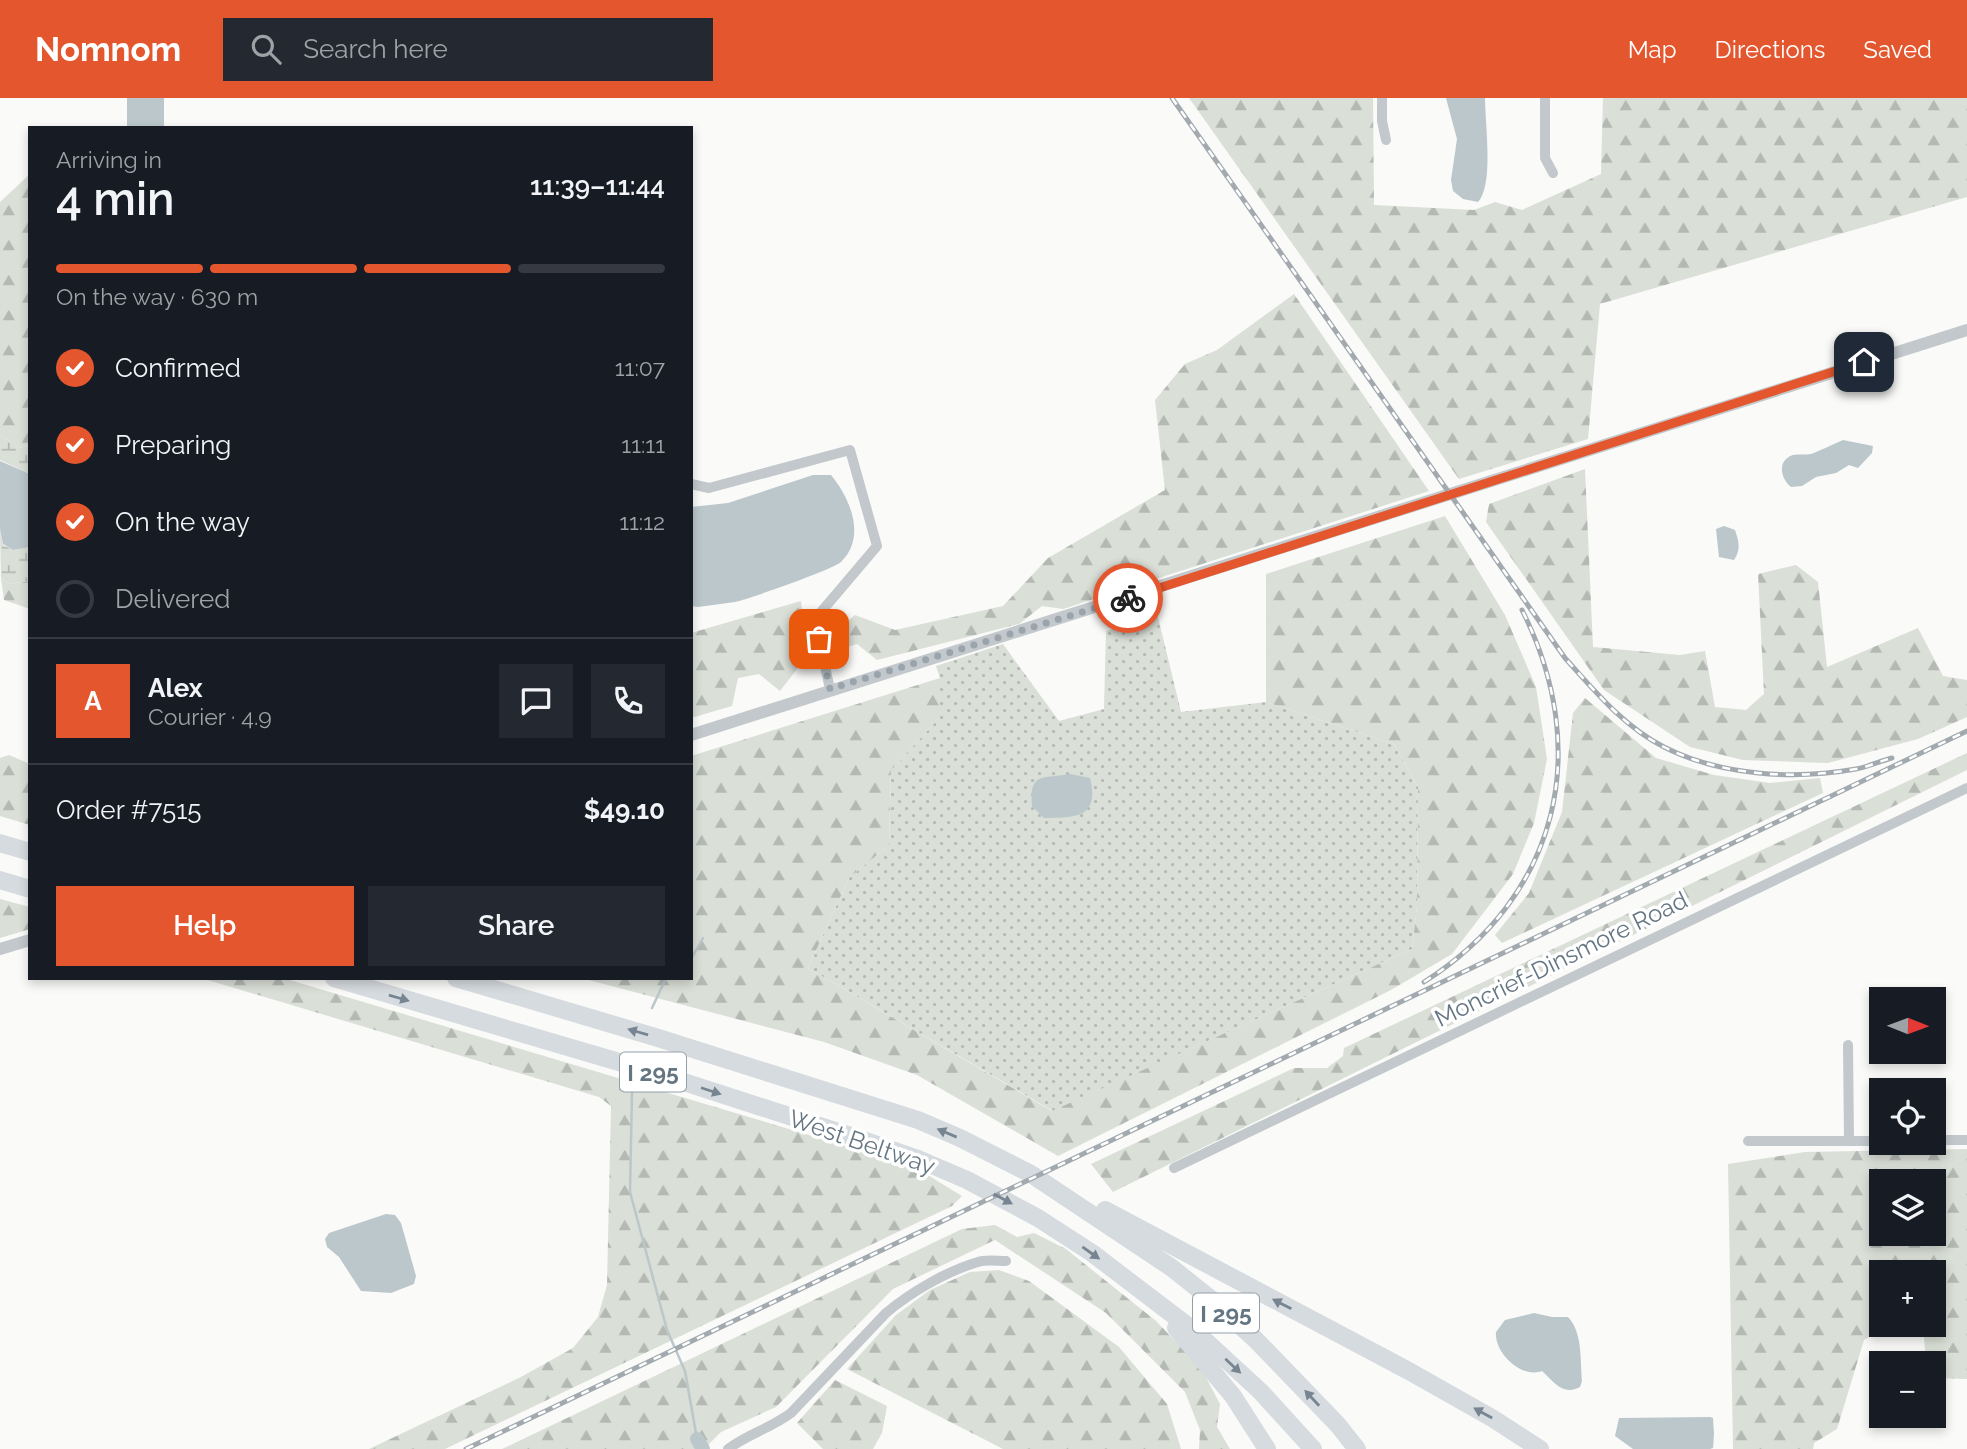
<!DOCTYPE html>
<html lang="en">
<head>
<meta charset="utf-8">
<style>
  :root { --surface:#171b24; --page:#242831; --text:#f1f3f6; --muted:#9ea1a6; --line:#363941; --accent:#e4572e }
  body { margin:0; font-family:Raleway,sans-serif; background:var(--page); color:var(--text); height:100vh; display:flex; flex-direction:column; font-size:26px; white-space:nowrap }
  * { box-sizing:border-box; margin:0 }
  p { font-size:23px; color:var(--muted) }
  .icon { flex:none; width:38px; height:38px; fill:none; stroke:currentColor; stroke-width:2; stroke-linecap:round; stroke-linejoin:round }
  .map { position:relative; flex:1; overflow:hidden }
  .drawer { position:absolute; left:28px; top:28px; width:665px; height:854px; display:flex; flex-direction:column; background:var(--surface); border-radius:0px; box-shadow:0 4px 10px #0003 }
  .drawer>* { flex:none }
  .needle { width:46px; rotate:91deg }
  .fabs { position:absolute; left:1869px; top:889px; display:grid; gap:14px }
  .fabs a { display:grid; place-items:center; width:77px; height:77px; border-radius:0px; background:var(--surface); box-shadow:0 4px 10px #0003; font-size:35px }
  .pin { position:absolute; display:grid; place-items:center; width:60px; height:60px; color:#fff; margin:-30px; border-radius:14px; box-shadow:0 4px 10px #0006 }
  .courier { position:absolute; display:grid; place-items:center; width:70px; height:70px; margin:-35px; border:5px solid #e4572e; border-radius:50%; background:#fff; color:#222; box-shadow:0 2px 9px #0007 }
  .summary em { font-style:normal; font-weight:600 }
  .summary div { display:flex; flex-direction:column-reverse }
  .summary { display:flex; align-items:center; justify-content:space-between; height:119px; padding:0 28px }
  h1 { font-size:46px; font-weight:600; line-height:52px }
  .bar { display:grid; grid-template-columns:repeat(4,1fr); gap:10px 7px; align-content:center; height:84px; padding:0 28px }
  .bar i { height:9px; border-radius:5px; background:var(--line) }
  .bar .active { background:var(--accent) }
  .bar p { grid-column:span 4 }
  .line { display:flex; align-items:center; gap:18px; padding:0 28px; border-top:2px solid var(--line) }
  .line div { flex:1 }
  .round { display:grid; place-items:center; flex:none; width:74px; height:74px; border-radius:0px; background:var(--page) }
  ol { padding:0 28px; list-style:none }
  li { display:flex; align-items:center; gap:21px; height:77px }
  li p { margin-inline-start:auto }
  li .icon { padding:7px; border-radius:50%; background:var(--accent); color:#fff; stroke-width:4 }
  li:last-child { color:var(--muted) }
  li i { width:38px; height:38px; border:4px solid var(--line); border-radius:50% }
  .action { display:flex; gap:14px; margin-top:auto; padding:14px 28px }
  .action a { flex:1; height:80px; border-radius:0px; background:var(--accent); color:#fff; font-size:28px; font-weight:600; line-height:80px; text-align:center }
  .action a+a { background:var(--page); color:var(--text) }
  header { display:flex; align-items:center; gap:42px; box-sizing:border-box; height:98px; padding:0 35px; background:var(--accent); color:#fff }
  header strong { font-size:33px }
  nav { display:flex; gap:38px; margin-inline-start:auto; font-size:24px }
  .search { width:490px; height:63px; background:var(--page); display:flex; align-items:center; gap:18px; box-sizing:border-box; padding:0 24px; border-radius:0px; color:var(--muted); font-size:26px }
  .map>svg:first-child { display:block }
</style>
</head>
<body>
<header>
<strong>Nomnom</strong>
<div class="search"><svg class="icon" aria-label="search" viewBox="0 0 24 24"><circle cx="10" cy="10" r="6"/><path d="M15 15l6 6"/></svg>Search here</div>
<nav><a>Map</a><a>Directions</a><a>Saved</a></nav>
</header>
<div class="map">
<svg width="1967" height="1351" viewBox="0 0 1967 1351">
  <defs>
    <pattern id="grass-dots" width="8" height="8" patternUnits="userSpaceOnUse" patternTransform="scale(1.75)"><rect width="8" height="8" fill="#dadfd7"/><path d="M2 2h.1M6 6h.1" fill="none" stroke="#b4b9b4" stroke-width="1.8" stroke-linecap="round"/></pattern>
    <pattern id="forest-firs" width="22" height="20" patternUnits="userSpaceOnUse" patternTransform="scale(1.75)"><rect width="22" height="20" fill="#dadfd7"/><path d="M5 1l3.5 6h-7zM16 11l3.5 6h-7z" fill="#b4b9b4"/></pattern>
    <pattern id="wetland-marsh" width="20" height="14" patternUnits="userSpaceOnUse" patternTransform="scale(1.75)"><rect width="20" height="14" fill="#dadfd7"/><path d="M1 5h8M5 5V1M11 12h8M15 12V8" fill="none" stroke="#b4b9b4"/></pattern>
  </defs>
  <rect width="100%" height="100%" fill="#fafaf8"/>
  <path fill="url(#grass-dots)" d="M 1158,519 L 1181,614 L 1266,604 L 1394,646 L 1418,689 L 1417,809 L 1412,851 L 1053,1013 L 808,870 L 849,780 L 889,747 L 891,672 L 940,619 L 940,580 L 936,568 L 1003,546 L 1059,623 L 1104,611 L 1106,533 Z"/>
  <path fill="url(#forest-firs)" fill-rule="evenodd" d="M 1189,0 L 1373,0 L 1374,107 L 1474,112 L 1495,104 L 1522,112 L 1601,76 L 1603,0 L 1967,0 L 1967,99 L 1600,206 L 1588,341 L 1459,381 Z
    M 30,76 L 30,346 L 21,350 L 0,337 L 0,104 Z
    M 1294,196 L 1429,393 L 1063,511 L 1042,508 L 1019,526 L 877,562 L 857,546 L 833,553 L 827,541 L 855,517 L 895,532 L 1003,508 L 1048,460 L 1165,392 L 1155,302 L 1185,266 L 1217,252 Z
    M 1585,371 L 1593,549 L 1680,557 L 1705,553 L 1715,609 L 1746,612 L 1764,596 L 1758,476 L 1796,467 L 1818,484 L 1827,569 L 1918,530 L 1943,578 L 1967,582 L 1967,619 L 1918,641 L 1828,665 L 1743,662 L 1690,649 L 1604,592 L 1486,424 L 1489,406 Z
    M 1445,418 L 1505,517 L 1536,589 L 1547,661 L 1534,725 L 1513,776 L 1452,856 L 1391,892 L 1058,1058 L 917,977 L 824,944 L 581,880 L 691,880 L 691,658 L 940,580 L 940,619 L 891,672 L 889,747 L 849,780 L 808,870 L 1052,1013 L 1412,851 L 1417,809 L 1418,689 L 1394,646 L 1266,604 L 1266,476 Z
    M 1,480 L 10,486 L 30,483 L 30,511 L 4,502 Z
    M 801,503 L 808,557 L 780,593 L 759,576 L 738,580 L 732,608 L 691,620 L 691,535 Z
    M 1585,600 L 1656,660 L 1714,677 L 1770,685 L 1820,680 L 1823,695 L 1502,845 L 1495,837 L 1529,795 L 1562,714 L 1573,615 Z
    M 1967,655 L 1967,672 L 1113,1094 L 1091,1066 L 1294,970 L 1327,970 L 1343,958 L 1344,950 Z
    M 9,657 L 30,666 L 30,727 L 0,718 L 0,660 Z
    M 0,801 L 30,809 L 30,831 L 0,840 Z
    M 201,880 L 283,880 L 913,1068 L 962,1098 L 952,1108 L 445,1351 L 369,1351 L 519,1280 L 573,1250 L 598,1219 L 607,1187 L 611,1008 L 599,999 Z
    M 1967,1051 L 1967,1281 L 1934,1280 L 1934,1265 L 1926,1265 L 1923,1227 L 1934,1227 L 1934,1174 L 1881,1174 L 1881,1227 L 1890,1227 L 1864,1242 L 1837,1331 L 1814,1345 L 1813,1351 L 1733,1351 L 1728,1066 L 1805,1054 ZM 1881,1083 L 1934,1083 L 1934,1136 L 1881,1136 Z
    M 995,1127 L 1017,1139 L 1034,1135 L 1066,1151 L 1156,1223 L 1201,1270 L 1220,1306 L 1217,1329 L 1230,1351 L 1199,1351 L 1200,1332 L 1185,1294 L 1106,1215 L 995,1142 L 893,1191 L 776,1309 L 721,1334 L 704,1351 L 502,1351 L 962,1131 Z
    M 999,1172 L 1029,1183 L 1119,1249 L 1167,1306 L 1181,1351 L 1003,1351 L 847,1271 L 896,1217 L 930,1192 L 970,1174 Z
    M 835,1282 L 887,1308 L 882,1335 L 873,1351 L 823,1351 L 797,1325 Z"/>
  <path fill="url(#wetland-marsh)" d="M 0,337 L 21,350 L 30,346 L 30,376 L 0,362 Z
    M 0,431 L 3,447 L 13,452 L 30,449 L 30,483 L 10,486 L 1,480 Z"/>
  <path fill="#bbc7cb" d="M 127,0 L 164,0 L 164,30 L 127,30 Z
    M 1446,0 L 1485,0 C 1485,25 1494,87 1478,104 L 1463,101 L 1453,93 L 1451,82 L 1457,41 Z
    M 1843,342 L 1873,348 L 1872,355 L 1858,370 L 1849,367 L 1836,375 L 1816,379 L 1802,388 L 1791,389 C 1780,380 1777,362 1793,357 C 1799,356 1805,357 1811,356 C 1820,353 1833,346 1843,342 Z
    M 0,363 L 30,376 L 30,449 L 13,452 L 3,446 L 0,431 Z
    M 813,377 L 831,377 C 850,400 867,439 841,464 C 834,471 749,501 735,504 C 723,506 710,507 698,509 L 691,508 L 691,409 L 728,405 Z
    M 1724,428 L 1735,432 C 1739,444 1741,451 1734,462 L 1719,459 L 1716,431 Z
    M 1070,676 L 1090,680 C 1100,721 1075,719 1044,720 L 1032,708 C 1029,674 1042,681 1070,676 Z
    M 386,1116 L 395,1117 L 401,1125 L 416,1178 L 414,1186 L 391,1195 L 361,1193 L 339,1159 L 327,1149 L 325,1141 L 329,1135 Z
    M 1534,1215 L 1552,1219 L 1568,1219 C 1583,1235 1580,1262 1582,1283 L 1580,1289 C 1563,1298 1554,1284 1542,1273 C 1521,1281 1494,1254 1496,1234 L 1505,1222 Z
    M 1710,1319 L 1713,1320 L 1714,1336 L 1713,1350 L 1710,1351 L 1633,1351 L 1615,1338 L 1619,1320 Z"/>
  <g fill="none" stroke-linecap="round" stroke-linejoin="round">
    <path stroke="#bbc7cb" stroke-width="2.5" d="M 691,861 L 703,840
      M 652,910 L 666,880
      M 632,994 L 630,1094 L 667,1232 L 685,1273 L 697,1341"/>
    <path stroke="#bbc7cb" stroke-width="14" d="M 697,1341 L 703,1351"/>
    <path stroke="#c3c8cc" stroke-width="10" d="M 1382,0 L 1382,23 L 1386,42
      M 1545,0 L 1545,60 L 1553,75
      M 691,386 L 709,390 L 850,352 L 877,448 L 821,514 L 819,541 L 830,591
      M 1848,947 L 1849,1043
      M 1934,1042 L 1967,1042
      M 1748,1043 L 1881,1043
      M 1174,1070 L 1967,690
      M 728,1351 C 748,1336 771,1330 791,1315 L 886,1215 C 911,1194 947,1173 978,1164 C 986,1161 997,1163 1006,1163"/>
    <path stroke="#c3c8cc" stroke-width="12" d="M 691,637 C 1117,503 1542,366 1967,232
      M 0,851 L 30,842"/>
    <path stroke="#d6dbdf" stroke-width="18" d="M 0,745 L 30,754
      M 0,782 L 30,791
      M 334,880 L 653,974 L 860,1041 L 918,1061 L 967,1082 L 1038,1120 L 1092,1155 L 1197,1235 L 1260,1293 L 1313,1351
      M 456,880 L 655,939 L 918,1022 L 960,1040 L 1031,1076 L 1172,1170 L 1212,1202 L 1255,1241 L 1338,1327 L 1357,1351
      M 1105,1112 L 1407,1272 L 1492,1320 L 1540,1351
      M 1176,1230 L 1233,1298 L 1267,1351"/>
    <g stroke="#a2aab0" stroke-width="5">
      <path id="rail" d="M 1172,0 L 1565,560 C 1594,592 1624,629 1664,649 C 1721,678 1794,682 1856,671 C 1868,669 1880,663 1892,660
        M 1424,884 C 1559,798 1593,653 1522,512
        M 466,1351 L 1967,633"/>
    </g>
    <use href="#rail" stroke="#fff" stroke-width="2.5" stroke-dasharray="8" stroke-linecap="butt"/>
  </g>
  <defs><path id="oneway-solid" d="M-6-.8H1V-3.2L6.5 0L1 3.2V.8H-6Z" transform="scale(1.75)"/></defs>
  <g fill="#768591">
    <use href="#oneway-solid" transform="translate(399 900) rotate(16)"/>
    <use href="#oneway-solid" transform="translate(638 934) rotate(-164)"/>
    <use href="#oneway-solid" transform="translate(711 993) rotate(18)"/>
    <use href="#oneway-solid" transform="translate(947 1035) rotate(-157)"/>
    <use href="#oneway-solid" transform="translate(1003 1101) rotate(28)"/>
    <use href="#oneway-solid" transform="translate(1091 1155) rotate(35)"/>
    <use href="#oneway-solid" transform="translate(1282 1206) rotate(-153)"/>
    <use href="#oneway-solid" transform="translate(1233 1268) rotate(43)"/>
    <use href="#oneway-solid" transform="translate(1312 1300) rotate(-133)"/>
    <use href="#oneway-solid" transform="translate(1483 1315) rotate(-151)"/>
  </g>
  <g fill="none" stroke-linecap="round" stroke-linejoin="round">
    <path stroke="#99a4ac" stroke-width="7" stroke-dasharray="0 12.6" d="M 819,541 L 830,591 L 1128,500"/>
    <path stroke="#e4572e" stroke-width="9" d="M 1128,500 L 1864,264"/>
  </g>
  <g text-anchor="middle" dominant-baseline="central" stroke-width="7" stroke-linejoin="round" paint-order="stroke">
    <g fill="#fff" stroke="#939fa8" stroke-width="2">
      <rect x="620" y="954.5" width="66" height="39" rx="5"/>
      <rect x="1193" y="1195.5" width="66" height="39" rx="5"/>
    </g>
    <g font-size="23" font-weight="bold" fill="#657683">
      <text x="653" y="974">I 295</text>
      <text x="1226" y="1215">I 295</text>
    </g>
    <g font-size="24" fill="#657683" stroke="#fff">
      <text transform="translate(1561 861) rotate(-26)">Moncrief-Dinsmore Road</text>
      <text transform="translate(862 1044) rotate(19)">West Beltway</text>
    </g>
  </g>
</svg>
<div class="fabs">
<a><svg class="needle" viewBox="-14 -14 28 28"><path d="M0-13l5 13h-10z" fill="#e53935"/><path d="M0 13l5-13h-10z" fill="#9ea1a6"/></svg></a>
<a><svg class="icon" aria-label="locate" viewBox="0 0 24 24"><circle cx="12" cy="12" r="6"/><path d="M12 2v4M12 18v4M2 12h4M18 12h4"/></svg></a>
<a><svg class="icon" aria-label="layers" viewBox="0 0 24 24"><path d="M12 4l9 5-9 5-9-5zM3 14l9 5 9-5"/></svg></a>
<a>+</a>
<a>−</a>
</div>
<div class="pin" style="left:819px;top:541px;background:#ea580c"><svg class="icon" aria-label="bag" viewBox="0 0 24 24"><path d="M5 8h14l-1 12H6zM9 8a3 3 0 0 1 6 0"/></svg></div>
<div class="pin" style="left:1864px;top:264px;background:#1f2937"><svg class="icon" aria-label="home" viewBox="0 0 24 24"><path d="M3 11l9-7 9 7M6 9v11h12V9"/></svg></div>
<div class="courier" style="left:1128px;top:500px"><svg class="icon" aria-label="bike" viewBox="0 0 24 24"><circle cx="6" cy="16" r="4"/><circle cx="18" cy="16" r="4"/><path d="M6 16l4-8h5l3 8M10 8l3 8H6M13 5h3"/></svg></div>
<section class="drawer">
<div class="summary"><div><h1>4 min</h1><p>Arriving in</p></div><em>11:39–11:44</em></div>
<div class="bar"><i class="active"></i><i class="active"></i><i class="active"></i><i></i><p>On the way · 630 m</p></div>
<ol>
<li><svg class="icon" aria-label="check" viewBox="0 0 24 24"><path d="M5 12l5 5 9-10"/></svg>Confirmed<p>11:07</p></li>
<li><svg class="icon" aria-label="check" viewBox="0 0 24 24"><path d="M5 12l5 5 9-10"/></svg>Preparing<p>11:11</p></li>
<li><svg class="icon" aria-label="check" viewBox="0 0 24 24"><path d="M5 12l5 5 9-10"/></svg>On the way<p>11:12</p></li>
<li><i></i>Delivered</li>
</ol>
<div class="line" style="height:126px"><b class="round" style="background:var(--accent);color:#fff">A</b><div><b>Alex</b><p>Courier · 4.9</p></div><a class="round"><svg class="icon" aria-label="chat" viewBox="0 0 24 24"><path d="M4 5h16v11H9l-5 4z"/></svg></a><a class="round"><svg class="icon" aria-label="phone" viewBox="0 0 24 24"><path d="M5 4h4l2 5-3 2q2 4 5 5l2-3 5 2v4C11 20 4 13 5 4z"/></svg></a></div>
<div class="line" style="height:91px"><div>Order #7515</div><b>$49.10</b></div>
<div class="action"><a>Help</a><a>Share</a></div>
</section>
</div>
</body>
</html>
